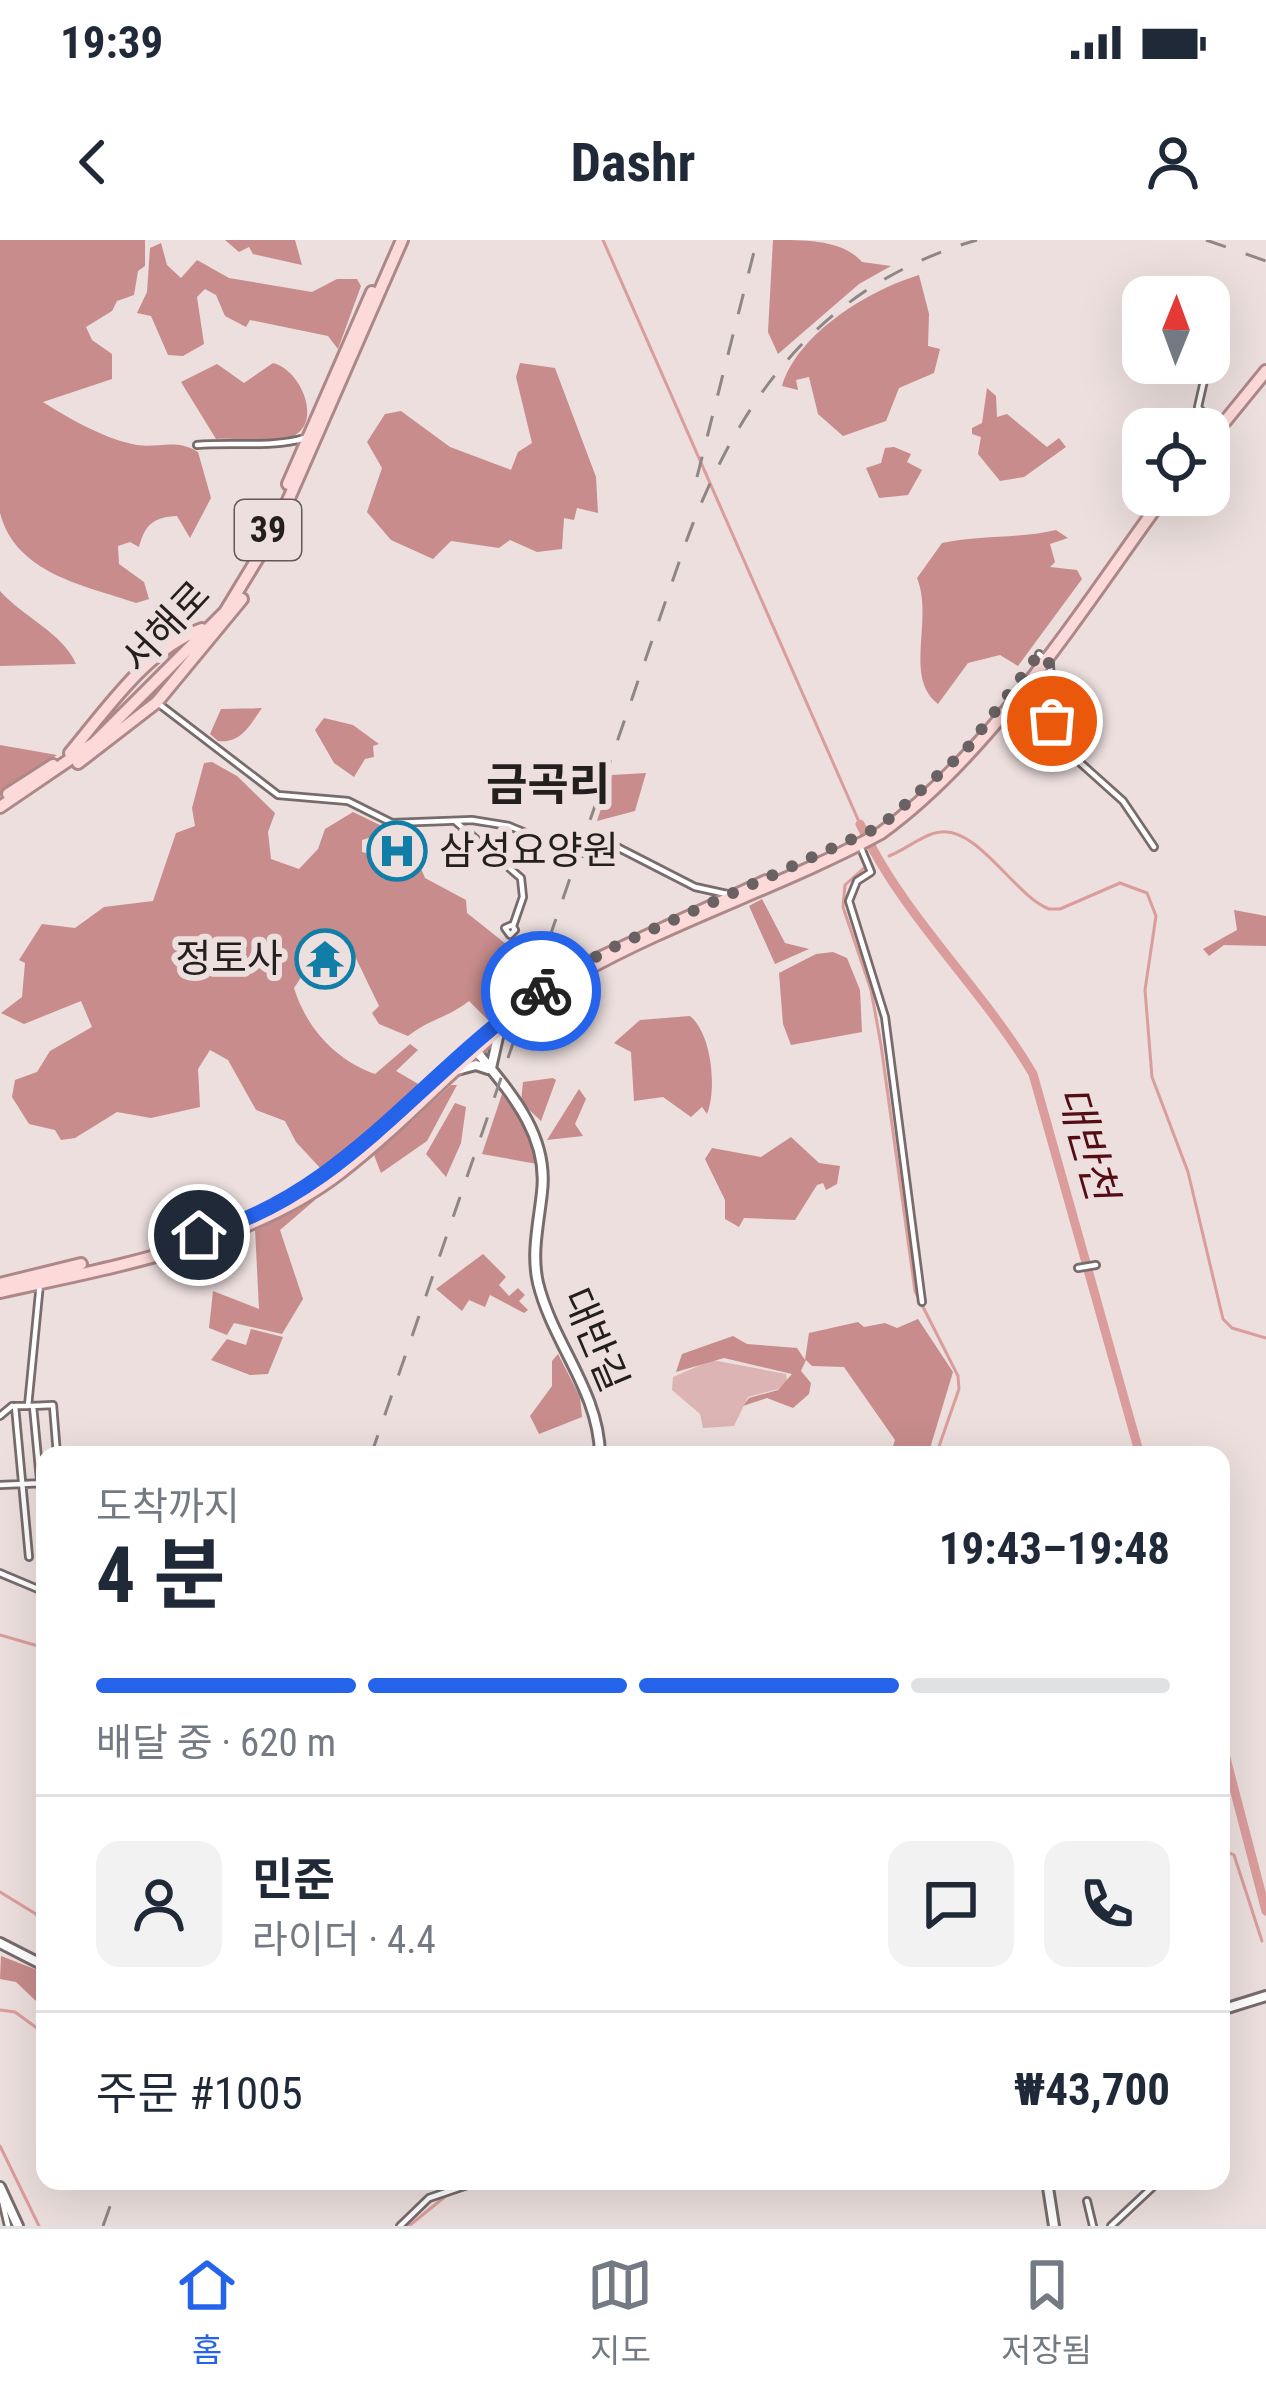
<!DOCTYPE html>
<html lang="ko">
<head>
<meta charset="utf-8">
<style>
  :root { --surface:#fff; --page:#f2f2f3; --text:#1f2937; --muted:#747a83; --line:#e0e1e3; --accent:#2563eb }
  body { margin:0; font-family:"Roboto Condensed","Noto Sans KR",sans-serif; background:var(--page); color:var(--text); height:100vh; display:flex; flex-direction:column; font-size:45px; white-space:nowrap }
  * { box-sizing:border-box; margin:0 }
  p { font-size:39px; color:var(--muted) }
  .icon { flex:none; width:66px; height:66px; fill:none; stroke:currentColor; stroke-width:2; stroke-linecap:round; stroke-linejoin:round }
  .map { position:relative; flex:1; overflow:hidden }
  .details { position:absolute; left:36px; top:1206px; width:1194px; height:744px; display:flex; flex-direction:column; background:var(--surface); border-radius:24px; box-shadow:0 12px 48px #0002 }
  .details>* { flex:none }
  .needle { width:78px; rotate:1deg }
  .tools { position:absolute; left:1122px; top:36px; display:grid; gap:24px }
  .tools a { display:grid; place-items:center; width:108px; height:108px; border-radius:24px; background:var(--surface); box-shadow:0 12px 48px #0002; font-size:60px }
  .pin { position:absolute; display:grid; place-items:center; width:102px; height:102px; color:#fff; margin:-51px; border:6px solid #fff; border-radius:50%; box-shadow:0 3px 12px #0007 }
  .courier { position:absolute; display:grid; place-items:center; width:120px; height:120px; margin:-60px; border:9px solid #2563eb; border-radius:50%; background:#fff; color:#222; box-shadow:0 3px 15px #0007 }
  .overview em { font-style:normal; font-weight:700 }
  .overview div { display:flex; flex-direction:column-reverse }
  .overview { display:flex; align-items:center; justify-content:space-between; height:204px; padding:0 60px }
  h1 { font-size:78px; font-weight:700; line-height:90px }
  .bar { display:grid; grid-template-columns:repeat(4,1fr); gap:18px 12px; align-content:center; height:144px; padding:0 60px }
  .bar i { height:15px; border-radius:9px; background:var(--line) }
  .bar .selected { background:var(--accent) }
  .bar p { grid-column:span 4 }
  .line { display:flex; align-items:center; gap:30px; padding:0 60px; border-top:3px solid var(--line) }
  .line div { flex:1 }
  .round { display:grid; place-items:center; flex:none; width:126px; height:126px; border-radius:24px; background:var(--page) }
  .status { display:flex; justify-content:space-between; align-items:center; height:84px; padding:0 60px; background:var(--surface); direction:ltr }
  .status svg { height:33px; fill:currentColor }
  header { display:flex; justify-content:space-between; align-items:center; height:156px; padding:0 60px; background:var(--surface); font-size:54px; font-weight:700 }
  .dock { display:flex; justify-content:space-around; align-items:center; height:168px; border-top:3px solid var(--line); background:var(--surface); font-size:33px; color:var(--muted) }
  .dock a { display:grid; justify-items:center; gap:6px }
  .dock .selected { color:var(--accent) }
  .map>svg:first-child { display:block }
</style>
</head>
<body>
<div class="status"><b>19:39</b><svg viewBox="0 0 49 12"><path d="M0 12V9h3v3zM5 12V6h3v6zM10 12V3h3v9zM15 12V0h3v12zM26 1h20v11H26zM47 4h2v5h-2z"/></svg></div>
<header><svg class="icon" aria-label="back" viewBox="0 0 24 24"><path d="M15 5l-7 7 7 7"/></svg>Dashr<svg class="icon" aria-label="person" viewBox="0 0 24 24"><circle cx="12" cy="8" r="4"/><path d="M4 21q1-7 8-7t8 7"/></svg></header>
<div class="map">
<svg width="1266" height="1986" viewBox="0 0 1266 1986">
  <rect width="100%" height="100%" fill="#ecdfde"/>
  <path fill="#dbb4b3" d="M 712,1120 L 786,1134 L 787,1141 L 778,1149 L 748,1157 L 734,1186 L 703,1188 L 700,1174 L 672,1150 L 673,1137 Z"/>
  <path fill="#c78c8b" d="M 0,0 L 145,0 L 145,26 L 138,31 L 134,55 L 117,61 L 112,71 L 86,87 L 92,100 L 112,114 L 112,139 L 43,162 C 70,179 101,197 132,204 C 155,210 175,197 198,212 L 211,258 L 190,298 L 177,276 C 153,277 145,285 139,307 L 130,302 L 118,306 L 119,324 L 144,342 L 149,359 L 136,363 C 84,345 16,334 0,273 Z
    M 225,0 L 295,0 L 302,25 L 253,14 L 249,7 L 239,12 Z
    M 773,0 C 807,0 843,0 862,22 L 891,26 L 859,44 L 778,114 L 768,92 Z
    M 161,3 L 167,25 L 181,38 L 197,20 L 229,38 L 312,52 L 337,39 L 357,39 L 361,46 L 338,109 L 328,96 L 250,80 L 246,87 L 225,76 L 216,55 L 205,49 L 197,57 L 204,104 L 183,116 L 168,115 L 151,76 L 137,73 L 147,52 L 150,8 Z
    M 919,35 L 929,74 L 928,106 L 940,109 L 934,133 L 899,148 L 886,181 L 843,196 L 818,174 L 809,137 L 796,140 L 798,150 L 782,146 C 798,93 869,50 919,35 Z
    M 273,123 C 300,129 324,182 292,197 C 279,203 233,198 216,199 L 181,142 L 217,124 L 244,143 Z
    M 520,123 L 555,128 L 596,237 L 598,273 L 577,268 L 574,280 L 564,278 L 562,309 L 537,312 L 510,300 L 499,308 L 451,301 L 433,319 L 391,300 L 367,272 L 382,228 L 367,202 L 385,174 L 401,171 L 450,207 L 511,230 L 518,212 L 532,203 L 516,137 Z
    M 987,148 L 996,156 L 997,177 L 1007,174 L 1047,207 L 1059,198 L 1066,207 L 1024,237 L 1000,241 L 978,214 L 981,197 L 972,194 L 972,188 L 982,183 Z
    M 894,207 L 911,214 L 907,222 L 922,230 L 908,255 L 879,258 L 866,228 L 881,223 L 885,208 Z
    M 1056,290 L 1068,298 L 1050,304 L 1055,322 L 1050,327 L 1077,330 L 1082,339 L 1018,426 L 1000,415 L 968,423 L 938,464 C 903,437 934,380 917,338 L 942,303 C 981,295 1017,299 1056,290 Z
    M 0,351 C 23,377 63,393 76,424 L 0,426 Z
    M 262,468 C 251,483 242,504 218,501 L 210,494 L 221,469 Z
    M 324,478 L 353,485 L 379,504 L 373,506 L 374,517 L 365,519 L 354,537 L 334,523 L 315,490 Z
    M 0,505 L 57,515 L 0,554 Z
    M 212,522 L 237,536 L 275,573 L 268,592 L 271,619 L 299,629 L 318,609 L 325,589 L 353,572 L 384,587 L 416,590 L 389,603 L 385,593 L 362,600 L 362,612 L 420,626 L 425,638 L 466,660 L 467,673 L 516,712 L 526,728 L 514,762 L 488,780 L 469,761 C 449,777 428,780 408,796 L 379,784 L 372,773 L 379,766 L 350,706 L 340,703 L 316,715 L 294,748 C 306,787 335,820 375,834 L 410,804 L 418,810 L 396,831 L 420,845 L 322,930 L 296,902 L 285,881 L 256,870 L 228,820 L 210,810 L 198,829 L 200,867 L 151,878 L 117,872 L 75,898 L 61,900 L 55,890 L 29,884 L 12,857 L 15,840 L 37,832 L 50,811 L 92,787 L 81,761 L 24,784 L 1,773 L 22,757 L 25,723 L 19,720 L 42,684 L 75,688 L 104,667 L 153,661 L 176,593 L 195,586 L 192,568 L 204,523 Z
    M 646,533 L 635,571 L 597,581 L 612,535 Z
    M 762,659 L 785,703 L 809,709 L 775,724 L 749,666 Z
    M 1234,670 L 1266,676 L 1266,706 L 1224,705 L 1209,716 L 1203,709 L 1237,690 Z
    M 833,712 L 847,718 L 860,750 L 862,792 L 791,805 L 783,784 L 779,733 L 816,714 Z
    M 690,776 C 712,794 717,849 707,874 L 702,867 L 691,877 L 663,857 L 634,861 L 631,812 L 614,803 L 640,780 Z
    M 553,838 L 556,840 L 541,881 L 521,862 L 523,842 Z
    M 451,845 L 457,845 L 427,901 L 381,933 L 374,915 Z
    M 579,849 L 586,859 L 575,884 L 583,896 L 547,900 Z
    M 502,854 L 528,890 L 537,924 L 482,914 Z
    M 455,863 L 466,867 L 461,903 L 446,937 L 426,914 Z
    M 791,897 L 819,923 L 840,926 L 837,944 L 826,950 L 823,943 L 817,945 L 795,980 L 744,978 L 739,987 L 725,979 L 725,960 L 705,919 L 712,908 L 761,917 Z
    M 311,957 L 315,960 L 280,990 L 303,1059 L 282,1094 L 234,1083 L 227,1095 L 209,1088 L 213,1051 L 259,1069 L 255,989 Z
    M 483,1014 L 506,1037 L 499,1045 L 509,1056 L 518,1048 L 525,1055 L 519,1061 L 528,1070 L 524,1073 L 490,1055 L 485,1067 L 469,1060 L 462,1071 L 436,1049 Z
    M 918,1079 L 953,1132 L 928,1215 L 890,1215 L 895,1200 L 844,1127 L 812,1126 L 806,1120 L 801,1131 L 811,1143 L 809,1154 L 793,1168 L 767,1158 L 743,1166 L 749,1158 L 778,1150 L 792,1134 L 724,1118 L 676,1132 L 682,1114 L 733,1096 L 747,1104 L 797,1108 L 805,1120 L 809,1093 L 858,1082 L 864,1087 L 885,1083 L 897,1088 Z
    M 251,1089 L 283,1097 L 268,1134 L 250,1135 L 211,1120 L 227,1099 L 246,1105 Z
    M 558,1114 L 580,1157 L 582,1177 L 539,1194 L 530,1176 L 552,1146 L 552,1121 Z
    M 1,1716 L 45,1733 L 45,1757 L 37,1762 L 16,1742 L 0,1739 Z"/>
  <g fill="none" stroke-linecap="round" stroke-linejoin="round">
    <path stroke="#da9d9c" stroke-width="3" d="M 603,0 L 860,584
      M 889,616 C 905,610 925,593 941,592 C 979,588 1015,656 1049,669 L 1060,669 L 1120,643 L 1147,653 L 1156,676 L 1145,750 L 1152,837 L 1188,932 L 1223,1079 L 1232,1088 L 1266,1098
      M 864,628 L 845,645 L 843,667 L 871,750 L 881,805 L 915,1051 L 958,1136 L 959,1149 L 936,1215
      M 0,1395 L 45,1408
      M 1221,1609 L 1234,1615 L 1262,1701
      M 0,1652 L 36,1674 L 45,1690
      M 0,1770 L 15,1772 L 45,1794
      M 0,1906 L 39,1986
      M 409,1986 L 447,1955 L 491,1941"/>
    <path stroke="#da9d9c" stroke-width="9" d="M 860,584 C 903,677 981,746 1033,834 L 1140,1215
      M 1221,1499 L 1266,1671"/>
    <g stroke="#776b6b" stroke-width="10">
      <path id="street" d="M 1209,119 L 1222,81
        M 1208,123 L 1198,167 L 1214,187
        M 197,205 C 233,202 272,208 305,198
        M 1039,414 L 1050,424 L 1053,490 L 1075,518 L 1123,561 L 1154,607
        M 159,464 L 278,555 L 348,561 L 392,583 L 472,580 L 509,586 L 577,614 L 615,606 L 695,647 L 727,654
        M 455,581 L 521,638 L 523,657 L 513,686
        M 861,608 L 871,632 L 857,641 L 849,661 L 885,777 L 922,1062
        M 512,685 L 515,690 L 510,695 L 505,688 Z
        M 1078,1028 L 1096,1025
        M 31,1166 L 53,1165 L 57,1215
        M 33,1166 L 45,1292
        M 0,1176 L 12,1166
        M 0,1245 L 45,1243
        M 29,1317 L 15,1166 L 28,1166 L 40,1043
        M 0,1333 L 45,1352
        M 1,1956 L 8,1986
        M 1087,1961 L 1093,1986
        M 400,1986 L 429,1958 L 479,1941
        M 1111,1986 L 1159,1941"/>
    </g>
    <g stroke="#776b6b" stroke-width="14">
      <path id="secondary" d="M 473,807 C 508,850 549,893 542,952 C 539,982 531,1013 538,1043 C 553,1104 599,1151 600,1215
        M 491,828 L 498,797
        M 457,830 L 476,825 L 488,829
        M 0,1703 L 45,1726
        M 1221,1770 L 1266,1756
        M 1047,1941 L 1054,1986
        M 0,1947 L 18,1986"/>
    </g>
    <g stroke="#ae8888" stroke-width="16">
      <path id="primary" d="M 1209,201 L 1266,131
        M 288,244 L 372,52
        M 70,513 C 106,470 148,408 202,389
        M 78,523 L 157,462 L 242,359
        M 8,554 L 53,525
        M 0,567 L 94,503 L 225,372 L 276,288 L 402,0
        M 571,731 L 766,641
        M 499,784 L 531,758
        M 0,1044 L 81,1024
        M 0,1052 C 112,1027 248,1004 340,933 C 421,871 487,786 577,735 C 674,680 783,646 881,593 C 992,513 1084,366 1165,255"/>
    </g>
    <use href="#street" stroke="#fff" stroke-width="4.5"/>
    <use href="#secondary" stroke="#fff" stroke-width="8"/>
    <use href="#primary" stroke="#fbdad9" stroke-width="10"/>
    <path stroke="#8f8686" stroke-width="3" stroke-dasharray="21 21" stroke-linecap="butt" d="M 1206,0 L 1266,21
      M 697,237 L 757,0
      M 371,1215 L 686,302 C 739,157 822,45 977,0
      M 103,1986 L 119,1941"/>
  </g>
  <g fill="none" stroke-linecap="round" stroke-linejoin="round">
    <path stroke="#6a6262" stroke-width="12" stroke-dasharray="0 21.6" d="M 541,751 L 607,710 L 881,586 L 965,511 L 1039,414 L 1050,424 L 1052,481"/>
    <path stroke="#2563eb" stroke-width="15" d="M 199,995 C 344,956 422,832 541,751"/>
  </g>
  <defs>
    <g id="hospital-ring" transform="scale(3)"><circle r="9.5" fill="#ecdfde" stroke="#107ea7" stroke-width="1.5"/><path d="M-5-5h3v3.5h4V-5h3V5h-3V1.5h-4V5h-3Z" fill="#107ea7"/></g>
    <g id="temple-ring" transform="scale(3)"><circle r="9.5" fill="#ecdfde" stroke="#107ea7" stroke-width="1.5"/><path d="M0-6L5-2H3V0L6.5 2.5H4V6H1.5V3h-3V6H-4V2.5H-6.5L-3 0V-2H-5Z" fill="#107ea7"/></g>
  </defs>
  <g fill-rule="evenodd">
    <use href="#hospital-ring" x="397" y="611"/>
    <use href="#temple-ring" x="325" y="719"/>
  </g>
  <g text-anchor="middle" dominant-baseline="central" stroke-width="12" stroke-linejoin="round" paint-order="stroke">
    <rect fill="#ecdfde" stroke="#605958" stroke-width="3" x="235" y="260" width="66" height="60" rx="9"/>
    <g font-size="36" font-weight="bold" fill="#241f1f">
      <text x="268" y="290">39</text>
    </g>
    <g font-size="39" fill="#241f1f" stroke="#ecdfde">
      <text transform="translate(166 387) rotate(-47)">서해로</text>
      <text transform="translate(595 1100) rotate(67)">대반길</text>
    </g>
    <g font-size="39" fill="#241f1f" stroke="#ecdfde" text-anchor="start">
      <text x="439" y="611">삼성요양원</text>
      <text x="283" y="719" text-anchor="end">정토사</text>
    </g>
    <g font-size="42" font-style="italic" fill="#550d15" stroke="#ecdfde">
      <text transform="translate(1087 903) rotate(74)">대반천</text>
    </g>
    <g font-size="45" font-weight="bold" fill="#241f1f" stroke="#ecdfde">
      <text x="548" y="544">금곡리</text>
    </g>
  </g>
</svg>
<div class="tools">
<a><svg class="needle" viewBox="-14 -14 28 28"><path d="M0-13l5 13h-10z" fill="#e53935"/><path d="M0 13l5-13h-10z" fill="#747a83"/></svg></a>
<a><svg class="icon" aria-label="locate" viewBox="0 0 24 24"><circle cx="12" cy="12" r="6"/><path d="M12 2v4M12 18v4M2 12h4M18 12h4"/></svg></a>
</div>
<div class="pin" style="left:1052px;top:481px;background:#ea580c"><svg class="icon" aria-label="bag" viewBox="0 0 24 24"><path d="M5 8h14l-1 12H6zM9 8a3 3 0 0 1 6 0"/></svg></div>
<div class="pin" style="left:199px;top:995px;background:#1f2937"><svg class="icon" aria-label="home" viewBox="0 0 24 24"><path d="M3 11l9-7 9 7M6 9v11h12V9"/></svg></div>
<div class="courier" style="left:541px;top:751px"><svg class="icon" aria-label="bike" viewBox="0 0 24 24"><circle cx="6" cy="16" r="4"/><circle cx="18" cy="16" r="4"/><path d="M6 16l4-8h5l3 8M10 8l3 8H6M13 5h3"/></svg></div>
<section class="details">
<div class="overview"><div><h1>4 분</h1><p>도착까지</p></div><em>19:43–19:48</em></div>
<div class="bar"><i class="selected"></i><i class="selected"></i><i class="selected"></i><i></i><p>배달 중 · 620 m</p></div>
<div class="line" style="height:216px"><a class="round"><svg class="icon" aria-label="person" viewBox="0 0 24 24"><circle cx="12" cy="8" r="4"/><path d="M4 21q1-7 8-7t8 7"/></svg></a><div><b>민준</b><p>라이더 · 4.4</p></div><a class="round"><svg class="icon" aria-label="chat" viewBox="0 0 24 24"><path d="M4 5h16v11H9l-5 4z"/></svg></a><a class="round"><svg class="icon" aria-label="phone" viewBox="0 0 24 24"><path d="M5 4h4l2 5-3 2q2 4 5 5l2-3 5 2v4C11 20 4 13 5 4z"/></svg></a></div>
<div class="line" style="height:156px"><div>주문 #1005</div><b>₩43,700</b></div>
</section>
</div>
<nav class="dock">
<a class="selected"><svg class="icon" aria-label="home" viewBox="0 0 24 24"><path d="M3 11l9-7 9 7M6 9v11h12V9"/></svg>홈</a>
<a><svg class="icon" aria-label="map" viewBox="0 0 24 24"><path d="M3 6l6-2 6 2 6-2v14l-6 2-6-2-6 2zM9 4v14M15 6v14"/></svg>지도</a>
<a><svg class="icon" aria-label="saved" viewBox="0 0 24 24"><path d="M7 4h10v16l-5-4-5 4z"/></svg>저장됨</a>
</nav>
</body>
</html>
